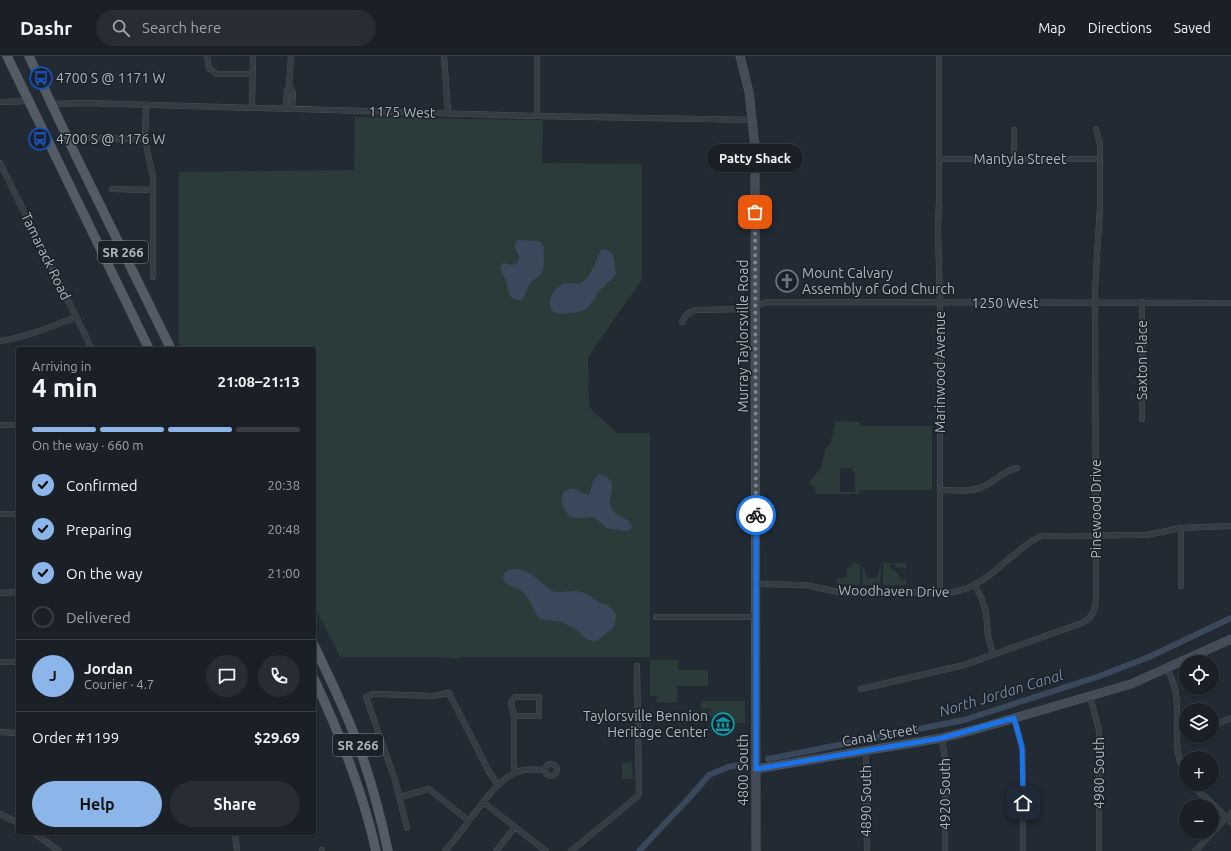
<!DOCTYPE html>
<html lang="en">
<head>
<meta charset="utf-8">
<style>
  :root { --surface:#1a2026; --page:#272d32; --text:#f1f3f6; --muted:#9fa3a7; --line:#383e43; --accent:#8cb5ea }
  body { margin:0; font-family:Ubuntu,sans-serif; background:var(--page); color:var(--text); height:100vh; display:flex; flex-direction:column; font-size:15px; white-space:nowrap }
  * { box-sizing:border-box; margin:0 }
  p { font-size:13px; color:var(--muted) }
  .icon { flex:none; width:22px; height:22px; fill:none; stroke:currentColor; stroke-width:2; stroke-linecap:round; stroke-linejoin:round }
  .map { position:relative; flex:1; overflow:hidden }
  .drawer { position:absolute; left:16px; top:291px; width:300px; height:488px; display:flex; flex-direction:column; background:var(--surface); border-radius:4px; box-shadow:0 1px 3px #0004,0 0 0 1px var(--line) }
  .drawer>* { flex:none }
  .buttons { position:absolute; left:1179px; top:599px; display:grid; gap:8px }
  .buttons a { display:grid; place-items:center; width:40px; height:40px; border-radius:50%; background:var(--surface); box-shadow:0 1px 3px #0004,0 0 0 1px var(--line); font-size:20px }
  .pin { position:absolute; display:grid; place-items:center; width:34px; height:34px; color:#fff; margin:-17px; border-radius:8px; box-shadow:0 2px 6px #0006 }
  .courier { position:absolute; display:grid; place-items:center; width:40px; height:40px; margin:-20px; border:3px solid #1a73e8; border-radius:50%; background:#fff; color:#222; box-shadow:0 1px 5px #0007 }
  .bubble { position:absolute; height:28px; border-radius:14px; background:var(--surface); box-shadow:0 1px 3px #0004,0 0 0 1px var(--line); font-size:13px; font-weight:600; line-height:28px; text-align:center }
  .summary em { font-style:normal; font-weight:600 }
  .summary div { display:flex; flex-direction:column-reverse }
  .summary { display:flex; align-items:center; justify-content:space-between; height:68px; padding:0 16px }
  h1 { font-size:26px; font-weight:600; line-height:30px }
  .bar { display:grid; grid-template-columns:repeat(4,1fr); gap:6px 4px; align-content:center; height:48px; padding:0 16px }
  .bar i { height:5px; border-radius:3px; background:var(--line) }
  .bar .selected { background:var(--accent) }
  .bar p { grid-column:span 4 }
  .line { display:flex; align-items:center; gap:10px; padding:0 16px; border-top:1px solid var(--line) }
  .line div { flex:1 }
  .round { display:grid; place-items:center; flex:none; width:42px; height:42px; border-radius:21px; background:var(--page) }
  ol { padding:0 16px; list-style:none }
  li { display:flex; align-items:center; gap:12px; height:44px }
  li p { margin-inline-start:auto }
  li .icon { padding:4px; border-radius:50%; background:var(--accent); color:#111; stroke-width:4 }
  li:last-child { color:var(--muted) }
  li i { width:22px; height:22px; border:2px solid var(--line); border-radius:50% }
  .action { display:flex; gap:8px; margin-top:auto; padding:8px 16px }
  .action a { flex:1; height:46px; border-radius:24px; background:var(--accent); color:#111; font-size:16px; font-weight:600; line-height:46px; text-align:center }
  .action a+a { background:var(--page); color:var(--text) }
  header { display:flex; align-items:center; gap:24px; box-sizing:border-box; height:56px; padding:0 20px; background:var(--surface); border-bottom:1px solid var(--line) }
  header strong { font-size:19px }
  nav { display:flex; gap:22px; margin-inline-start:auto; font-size:14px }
  .search { width:280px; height:36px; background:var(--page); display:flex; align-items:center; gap:10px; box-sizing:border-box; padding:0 14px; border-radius:22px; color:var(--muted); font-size:15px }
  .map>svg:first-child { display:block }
</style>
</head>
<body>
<header>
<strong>Dashr</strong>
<div class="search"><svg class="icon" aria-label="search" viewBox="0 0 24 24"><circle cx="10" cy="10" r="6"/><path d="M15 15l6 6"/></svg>Search here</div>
<nav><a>Map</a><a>Directions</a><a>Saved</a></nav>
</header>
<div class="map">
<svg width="1231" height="795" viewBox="0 0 1231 795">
  <rect width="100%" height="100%" fill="#222a33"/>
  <path fill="#2a3b3a" d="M 355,61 L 543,64 L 542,107 L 642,108 L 642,223 L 588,301 L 589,351 L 617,377 L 650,377 L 650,601 L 458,601 L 458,603 L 441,601 L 340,601 L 314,550 L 314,293 L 182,293 L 179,286 L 179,116 L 354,114 Z
    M 836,365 L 859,366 L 860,370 L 932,370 L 932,434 L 860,434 L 859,438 L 855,438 L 855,416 L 853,415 L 853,412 L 840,412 L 840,436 L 854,436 L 854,438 L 816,438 L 814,430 L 809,427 L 821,411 L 826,391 L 830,389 Z
    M 853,507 L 860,508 L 860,529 L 837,528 L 837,522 L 843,522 L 847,521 L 847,512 L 851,511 Z
    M 884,507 L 906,507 L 906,514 L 904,512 L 896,511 L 894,508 L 892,507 L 889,510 L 891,513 L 897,516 L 901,524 L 906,523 L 906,529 L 883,529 L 883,508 Z
    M 880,508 L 881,508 L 880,529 L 863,529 L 862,513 L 864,512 L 867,522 L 876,522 L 879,517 Z
    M 650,604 L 678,604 L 678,614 L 708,614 L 708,630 L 677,630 L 677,647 L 656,646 L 657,640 L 650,640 Z
    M 701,645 L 745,645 L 745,667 L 733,667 L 733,661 L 712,661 L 711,660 L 703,659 L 703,654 L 709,656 L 711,655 L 711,653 L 708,651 L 705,653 L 701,653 Z
    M 632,706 L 633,723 L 622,723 L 622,707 Z"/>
  <path fill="#39495b" d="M 518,184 L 540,185 L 544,191 C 543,198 545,207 543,213 C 542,220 535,222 531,226 C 525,232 526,253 510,240 L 506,225 L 500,212 L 503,207 L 514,209 C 524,203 516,196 514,189 Z
    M 606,193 L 613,198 L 616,217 C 613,224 606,227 601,233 C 596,238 594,246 588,251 C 583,257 560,260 552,255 C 547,245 552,232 564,228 C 571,226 579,230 585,224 C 593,216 596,204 601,194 Z
    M 599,418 L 605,420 L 611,425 C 615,435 606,444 612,453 C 617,461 628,461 632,470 L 630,474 L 624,475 L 607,472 L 594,461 C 586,461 579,464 572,461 C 562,458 557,435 569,433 C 577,431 583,440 590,438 L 593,425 Z
    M 510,513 L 518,513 L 531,518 L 552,535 L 558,536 L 578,535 L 587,538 L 599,547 L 607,549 L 615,556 L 616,562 L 614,571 L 597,585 L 594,585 L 586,583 L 577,574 L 562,566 L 541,563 L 538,561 C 533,553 530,542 523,536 C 517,531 508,531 503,524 L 504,517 Z"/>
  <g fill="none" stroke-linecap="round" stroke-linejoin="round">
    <path stroke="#39495b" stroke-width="6" d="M 768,703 L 964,664 L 1097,621 L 1149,601 L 1231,562
      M 639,795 L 690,741 L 709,719 L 728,711 L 745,708"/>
    <g stroke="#525a62" stroke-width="6">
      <path id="street" d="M 207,0 L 209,12 L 217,18 L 253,18
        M 444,0 L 448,57
        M 939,0 L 939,144 L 938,174 L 940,252 L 940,537
        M 289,30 L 293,36 L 292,53
        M 0,46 L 30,45
        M 51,48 L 85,47 L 537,60 L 753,64
        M 146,49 L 145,83 L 153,122 L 153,221
        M 252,52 L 253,0
        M 286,53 L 287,36 L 289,30 L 291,0
        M 537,60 L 537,0
        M 1014,74 L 1014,103
        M 84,82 L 145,83
        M 939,103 L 1100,103
        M 0,107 L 92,293
        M 112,133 L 153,134
        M 682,266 L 687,258 L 695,254 L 746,253 L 767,246 L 1231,247
        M 0,285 C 27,281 51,271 76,261
        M 1142,363 L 1142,246
        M 0,369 L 18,369
        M 940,434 C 954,434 971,437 984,430 C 998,424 1000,416 1017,412
        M 0,458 L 18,458
        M 1181,472 L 1181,530
        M 756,528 L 805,529 L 839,536 L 851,537 L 952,536 C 979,533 999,510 1020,494 C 1027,488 1033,483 1041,480 L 1146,479 L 1181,472 L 1231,470
        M 975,529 L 981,541 L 986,556 L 988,580 L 993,598
        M 0,537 L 18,536
        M 656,561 L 756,561
        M 0,606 L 18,606
        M 1167,612 C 1171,621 1175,629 1176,639 C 1180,667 1171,694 1186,720
        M 861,633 L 964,609 L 1082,567 C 1099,559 1096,541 1096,526 L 1095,235 L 1100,150 L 1100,88 L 1096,73
        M 1090,640 L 1099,674 L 1099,795
        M 514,660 L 539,660 L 539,641 L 515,641 L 511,646 L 514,660 L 514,709 L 515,716
        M 1014,662 L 1023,695 L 1023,795
        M 1212,670 L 1231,662
        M 1177,675 L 1186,675
        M 0,676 L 18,677
        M 942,682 L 945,703 L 945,795
        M 866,695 L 867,795
        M545 714a6 6 0 1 1 12 0a6 6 0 1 1-12 0Z
        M 1191,728 L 1231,766
        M 400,741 L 429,733 L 469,765
        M 483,746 L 546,795
        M 0,758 L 18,767
        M 407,772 L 395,724 L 366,641 L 373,638 L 379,638 L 432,640 L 449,637 L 488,714 L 498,729
        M 34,777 L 59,795
        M 235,777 L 237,795
        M 322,794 L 322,795
        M 445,795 C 464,775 492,725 517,716 C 526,712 536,714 545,714
        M 496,795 L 515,771
        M 571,795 L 638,740 L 639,737 L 637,610
        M 1195,795 L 1231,757"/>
    </g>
    <g stroke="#525a62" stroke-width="9">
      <path id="secondary" d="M 740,0 L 749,36 L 755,91 L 756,795
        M 756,713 L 942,682 L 977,673 L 1131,628 L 1231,583"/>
    </g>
    <g stroke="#3e454e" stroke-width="10">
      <path id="primary" d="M 7,0 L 149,293
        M 29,0 L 75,98 L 171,293
        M 314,589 C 329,621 345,653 357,686 C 371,722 380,758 388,795
        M 314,623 C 340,678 363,736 376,795"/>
    </g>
    <use href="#street" stroke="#353c44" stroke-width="5.5"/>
    <use href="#secondary" stroke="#434c57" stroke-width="8"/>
    <use href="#primary" stroke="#535b64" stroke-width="9"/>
  </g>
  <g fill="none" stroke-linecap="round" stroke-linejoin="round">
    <path stroke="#7e868f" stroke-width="4" stroke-dasharray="0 7.2" d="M 755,156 L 756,459"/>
    <path stroke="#1a73e8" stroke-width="5" d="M 756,459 L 756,713 L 942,682 L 1014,662 L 1022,691 L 1023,747"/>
  </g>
  <defs>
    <g id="bus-ring" transform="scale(1.15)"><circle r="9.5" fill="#1a2129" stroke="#1a4fb4" stroke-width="1.5"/><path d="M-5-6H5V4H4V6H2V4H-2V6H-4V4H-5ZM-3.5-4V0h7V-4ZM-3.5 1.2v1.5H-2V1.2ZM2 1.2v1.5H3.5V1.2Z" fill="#1a4fb4"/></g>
    <g id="church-ring" transform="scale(1.15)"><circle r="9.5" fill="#1a2129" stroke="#6b7280" stroke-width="1.5"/><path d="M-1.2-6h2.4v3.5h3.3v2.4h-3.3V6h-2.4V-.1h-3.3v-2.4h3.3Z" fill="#6b7280"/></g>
    <g id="museum-ring" transform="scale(1.15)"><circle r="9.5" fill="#1a2129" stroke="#0f9aa8" stroke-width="1.5"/><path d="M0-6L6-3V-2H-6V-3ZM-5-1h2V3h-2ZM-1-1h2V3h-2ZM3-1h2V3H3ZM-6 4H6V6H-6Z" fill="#0f9aa8"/></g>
  </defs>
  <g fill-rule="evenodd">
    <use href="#bus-ring" x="41" y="22"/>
    <use href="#bus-ring" x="40" y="83"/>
    <use href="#church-ring" x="787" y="225"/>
    <use href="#museum-ring" x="723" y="668"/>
  </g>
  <g text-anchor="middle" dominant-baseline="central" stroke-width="3" stroke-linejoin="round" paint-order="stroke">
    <g fill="#1a2129" stroke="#828a93" stroke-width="1">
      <rect x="98" y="185" width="50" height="22" rx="3"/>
      <rect x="333" y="678" width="50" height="22" rx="3"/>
    </g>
    <g font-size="13" font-weight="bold" fill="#afb7c1">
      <text x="123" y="196">SR 266</text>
      <text x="358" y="689">SR 266</text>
    </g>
    <g font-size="14" fill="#afb7c1" stroke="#1a2129" text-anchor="start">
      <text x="56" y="22">4700 S @ 1171 W</text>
      <text x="56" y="83">4700 S @ 1176 W</text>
      <text x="802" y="217">Mount Calvary<tspan x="802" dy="16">Assembly of God Church</tspan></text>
      <text x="708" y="660" text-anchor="end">Taylorsville Bennion<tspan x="708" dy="16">Heritage Center</tspan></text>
    </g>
    <g font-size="14" fill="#afb7c1" stroke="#1a2129">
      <text transform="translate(402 56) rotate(1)">1175 West</text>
      <text x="1020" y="103">Mantyla Street</text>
      <text transform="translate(46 200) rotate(64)">Tamarack Road</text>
      <text x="1005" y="247">1250 West</text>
      <text transform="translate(743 280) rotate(-90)">Murray Taylorsville Road</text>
      <text transform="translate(1142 304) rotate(-90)">Saxton Place</text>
      <text transform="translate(940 316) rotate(-90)">Marinwood Avenue</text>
      <text transform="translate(1096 453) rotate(-90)">Pinewood Drive</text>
      <text transform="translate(894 535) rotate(1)">Woodhaven Drive</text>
      <text transform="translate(880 679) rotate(-10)">Canal Street</text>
      <text transform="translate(743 714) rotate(-90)">4800 South</text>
      <text transform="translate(1099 717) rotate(-90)">4980 South</text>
      <text transform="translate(945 738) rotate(-90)">4920 South</text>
      <text transform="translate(866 745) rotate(-90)">4890 South</text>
    </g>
    <g font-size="15" font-style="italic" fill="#7389a1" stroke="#1a2129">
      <text transform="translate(1001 637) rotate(-17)">North Jordan Canal</text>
    </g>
  </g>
</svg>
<div class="buttons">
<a><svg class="icon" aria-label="locate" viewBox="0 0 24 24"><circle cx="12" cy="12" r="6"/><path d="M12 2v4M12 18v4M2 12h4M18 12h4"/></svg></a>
<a><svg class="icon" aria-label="layers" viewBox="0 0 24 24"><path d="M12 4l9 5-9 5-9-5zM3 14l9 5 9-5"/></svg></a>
<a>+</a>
<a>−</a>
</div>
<div class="pin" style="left:755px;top:156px;background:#ea580c"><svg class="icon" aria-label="bag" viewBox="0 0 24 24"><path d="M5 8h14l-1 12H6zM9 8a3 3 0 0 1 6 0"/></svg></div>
<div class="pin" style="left:1023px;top:747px;background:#1f2937"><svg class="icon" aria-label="home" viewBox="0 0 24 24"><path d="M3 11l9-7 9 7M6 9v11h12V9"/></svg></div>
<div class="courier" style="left:756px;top:459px"><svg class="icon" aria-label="bike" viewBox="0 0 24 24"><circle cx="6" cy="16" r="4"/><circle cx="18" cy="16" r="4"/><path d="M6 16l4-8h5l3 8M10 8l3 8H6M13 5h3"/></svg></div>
<div class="bubble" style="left:707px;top:88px;width:96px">Patty Shack</div>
<section class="drawer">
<div class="summary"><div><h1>4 min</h1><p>Arriving in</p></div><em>21:08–21:13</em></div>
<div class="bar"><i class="selected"></i><i class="selected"></i><i class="selected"></i><i></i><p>On the way · 660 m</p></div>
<ol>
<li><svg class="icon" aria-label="check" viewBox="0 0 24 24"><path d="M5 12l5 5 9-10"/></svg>Confirmed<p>20:38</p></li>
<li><svg class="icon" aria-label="check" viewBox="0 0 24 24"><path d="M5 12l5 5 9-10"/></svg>Preparing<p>20:48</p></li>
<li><svg class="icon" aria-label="check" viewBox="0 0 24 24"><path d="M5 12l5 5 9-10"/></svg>On the way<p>21:00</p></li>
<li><i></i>Delivered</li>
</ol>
<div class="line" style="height:72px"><b class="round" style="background:var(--accent);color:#111">J</b><div><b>Jordan</b><p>Courier · 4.7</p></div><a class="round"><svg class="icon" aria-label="chat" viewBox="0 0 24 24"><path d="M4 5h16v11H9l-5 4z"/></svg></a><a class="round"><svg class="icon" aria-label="phone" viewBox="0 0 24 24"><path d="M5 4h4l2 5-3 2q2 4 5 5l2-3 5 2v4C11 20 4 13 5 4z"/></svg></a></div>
<div class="line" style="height:52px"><div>Order #1199</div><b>$29.69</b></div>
<div class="action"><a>Help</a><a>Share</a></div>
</section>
</div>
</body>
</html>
